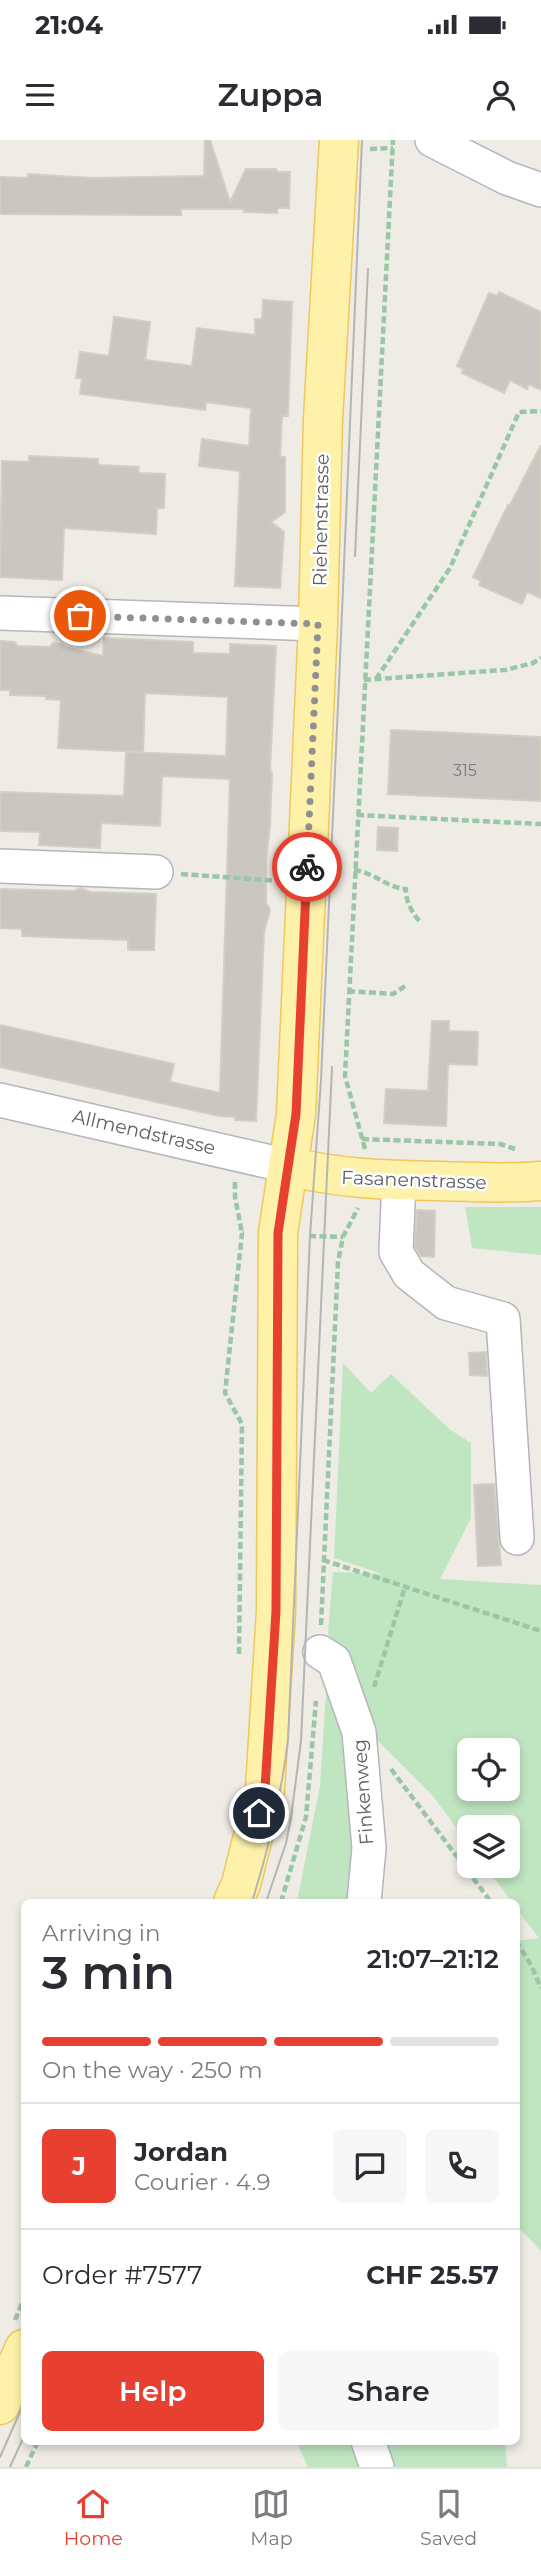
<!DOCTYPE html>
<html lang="en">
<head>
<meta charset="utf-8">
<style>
  :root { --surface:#fff; --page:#f7f7f7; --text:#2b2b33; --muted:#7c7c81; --line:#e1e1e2; --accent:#e74031 }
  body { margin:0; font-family:Montserrat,sans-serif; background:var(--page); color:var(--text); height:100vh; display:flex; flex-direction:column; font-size:26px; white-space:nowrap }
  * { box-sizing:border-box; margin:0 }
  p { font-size:23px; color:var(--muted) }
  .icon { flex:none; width:38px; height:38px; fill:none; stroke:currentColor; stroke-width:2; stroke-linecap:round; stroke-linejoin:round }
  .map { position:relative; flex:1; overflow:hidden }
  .panel { position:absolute; left:21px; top:1759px; width:499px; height:546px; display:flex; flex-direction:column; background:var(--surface); border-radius:10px; box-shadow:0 4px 10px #0003 }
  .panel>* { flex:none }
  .tools { position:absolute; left:457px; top:1598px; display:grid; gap:14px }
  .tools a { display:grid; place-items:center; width:63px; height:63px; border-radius:10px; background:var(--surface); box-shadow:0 4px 10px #0003; font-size:35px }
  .pin { position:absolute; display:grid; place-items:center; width:60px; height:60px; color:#fff; margin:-30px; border:4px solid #fff; border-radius:50%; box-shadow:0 2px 7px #0007 }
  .courier { position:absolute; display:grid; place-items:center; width:70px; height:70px; margin:-35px; border:5px solid #e74031; border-radius:50%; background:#fff; color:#222; box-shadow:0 2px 9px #0007 }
  .head em { font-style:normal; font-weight:600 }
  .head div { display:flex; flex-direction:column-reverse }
  .head { display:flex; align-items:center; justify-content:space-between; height:119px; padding:0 21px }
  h1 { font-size:46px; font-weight:600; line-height:52px }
  .bar { display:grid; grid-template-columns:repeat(4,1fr); gap:10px 7px; align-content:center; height:84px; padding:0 21px }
  .bar i { height:9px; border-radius:5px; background:var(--line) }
  .bar .current { background:var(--accent) }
  .bar p { grid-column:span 4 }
  .line { display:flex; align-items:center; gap:18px; padding:0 21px; border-top:2px solid var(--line) }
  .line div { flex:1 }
  .round { display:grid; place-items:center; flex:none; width:74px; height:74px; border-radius:10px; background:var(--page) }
  .cta { display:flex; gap:14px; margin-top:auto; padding:14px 21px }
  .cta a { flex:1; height:80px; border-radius:10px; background:var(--accent); color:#fff; font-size:28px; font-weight:600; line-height:80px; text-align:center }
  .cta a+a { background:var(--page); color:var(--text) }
  .status { display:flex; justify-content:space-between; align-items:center; height:49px; padding:0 35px; background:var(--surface); direction:ltr }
  .status svg { height:19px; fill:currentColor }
  header { display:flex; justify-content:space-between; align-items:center; height:91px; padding:0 21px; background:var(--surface); font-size:32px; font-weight:600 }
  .menu { display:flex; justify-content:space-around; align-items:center; height:98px; border-top:2px solid var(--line); background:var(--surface); font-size:19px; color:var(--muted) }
  .menu a { display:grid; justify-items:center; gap:4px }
  .menu .current { color:var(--accent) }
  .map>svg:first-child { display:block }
</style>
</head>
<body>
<div class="status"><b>21:04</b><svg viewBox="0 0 49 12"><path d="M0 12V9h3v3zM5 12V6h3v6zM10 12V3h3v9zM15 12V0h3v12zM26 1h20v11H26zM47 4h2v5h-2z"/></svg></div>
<header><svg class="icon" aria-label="menu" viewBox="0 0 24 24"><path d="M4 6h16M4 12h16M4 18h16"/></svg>Zuppa<svg class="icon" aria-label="person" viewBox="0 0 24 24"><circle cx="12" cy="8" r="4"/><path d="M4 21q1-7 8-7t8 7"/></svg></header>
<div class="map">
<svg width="541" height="2327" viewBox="0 0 541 2327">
  <rect width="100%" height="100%" fill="#eeece4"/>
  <path fill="#c0e5c1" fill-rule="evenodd" d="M 465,1067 L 541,1067 L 541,1115 L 472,1108 Z
    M 343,1223 L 371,1253 L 391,1234 L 449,1289 L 471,1303 L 471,1378 L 440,1439 L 541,1445 L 541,2111 L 516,2085 L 516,1801 L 539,1798 L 516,1768 L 516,1762 L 512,1762 L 485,1726 L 508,1726 L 508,1687 L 469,1687 L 469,1705 L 433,1656 L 366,1589 L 328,1493 L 333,1432 L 382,1434 L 334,1418 ZM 469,1610 L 508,1610 L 508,1648 L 469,1648 Z
    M 328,1522 L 352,1593 L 355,1705 L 351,1762 L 297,1762 L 320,1646 Z
    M 296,2301 L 505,2301 L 507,2327 L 308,2327 Z"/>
  <path fill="#cac6c1" stroke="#d3cec2" stroke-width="2" d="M 205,0 L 210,0 L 230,62 L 246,29 L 276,29 L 277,32 L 290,32 L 289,68 L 277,68 L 277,73 L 244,72 L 244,69 L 181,69 L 181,75 L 0,74 L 0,37 L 28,38 L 28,34 L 92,38 L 204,36 Z
    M 499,152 L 541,172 L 541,250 L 529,244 L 527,249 L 510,240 L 504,253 L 462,233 L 463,229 L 457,226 L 489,153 L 497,156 Z
    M 263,160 L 292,162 L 288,276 L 282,276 L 280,317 L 285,317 L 285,372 L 271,382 L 284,392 L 280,448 L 235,446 L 240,331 L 199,326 L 202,299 L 249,306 L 251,268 L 206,262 L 205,270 L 80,254 L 82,238 L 76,238 L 80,212 L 109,216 L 114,177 L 150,182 L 145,220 L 192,226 L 197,188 L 255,195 L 255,179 L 262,179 Z
    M 541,305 L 541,458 L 527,452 L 522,464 L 479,445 L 481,441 L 473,437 L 508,365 L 510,365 Z
    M 29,316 L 98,319 L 98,325 L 139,327 L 138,333 L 165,334 L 164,368 L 157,368 L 156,394 L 64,388 L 62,440 L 0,437 L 2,321 L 29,322 Z
    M 104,498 L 193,502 L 193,513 L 230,514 L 230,504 L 276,506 L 270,630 L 272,634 L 270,684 L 266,722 L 266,763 L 270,770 L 264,792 L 256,981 L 235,980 L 236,977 L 219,976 L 0,927 L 0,885 L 174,924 L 170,942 L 220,953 L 230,639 L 162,636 L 160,686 L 101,683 L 100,708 L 39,705 L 40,692 L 0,691 L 0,652 L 124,656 L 126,612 L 226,616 L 228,557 L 145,553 L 143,612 L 58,608 L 61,560 L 46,559 L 46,556 L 10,555 L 10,550 L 0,550 L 0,501 L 14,502 L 18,506 L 50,507 L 53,503 L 62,504 L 65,507 L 103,516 Z
    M 391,590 L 541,597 L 541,661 L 388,654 Z
    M 378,687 L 398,688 L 397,711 L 377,710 Z
    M 80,748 L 90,752 L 156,754 L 154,810 L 128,810 L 128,800 L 22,796 L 22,789 L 0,788 L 0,749 L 74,751 Z
    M 432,881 L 449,881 L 449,891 L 478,892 L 477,925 L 448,924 L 446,986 L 384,983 L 386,949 L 428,951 Z
    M 417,1070 L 435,1071 L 434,1117 L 421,1116 L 415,1107 Z
    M 486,1212 L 487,1236 L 470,1235 L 469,1213 Z
    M 494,1344 L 501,1425 L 478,1426 L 474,1345 Z"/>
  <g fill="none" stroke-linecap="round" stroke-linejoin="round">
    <g stroke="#b4b6bb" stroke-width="36">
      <path id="minor" d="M 432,0 L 507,38 L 541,50
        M 0,473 L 318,484
        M 0,726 L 156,732
        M 0,960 L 288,1026
        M 399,1040 L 396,1112 L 409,1134 L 446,1163 L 503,1179 L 517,1398
        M 320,1512 L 334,1521 L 359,1592 L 369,1708 L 364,1762
        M 368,2301 L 377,2327"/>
    </g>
    <g stroke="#f0c75b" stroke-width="41">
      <path id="major" d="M 288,1026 C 339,1039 386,1040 438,1041 C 473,1042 507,1044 541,1041
        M 233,1762 L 241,1744 L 265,1649 L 276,1471 L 278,1093 L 296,974 L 318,484 L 323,279 L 339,0
        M 0,2265 L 24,2209"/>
    </g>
    <path stroke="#99c6a6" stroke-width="4.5" stroke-dasharray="7 3.5" stroke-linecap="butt" d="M 370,9 L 393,8
      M 376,539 L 450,428 L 519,272 L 541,271
      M 364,540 L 505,530 L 533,523 L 541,518
      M 357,675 L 541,684
      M 354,730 C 374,732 387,748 406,749 C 405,760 413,776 421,782
      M 181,734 L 277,741
      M 348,851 L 393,854 L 407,845
      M 362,999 L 500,1004 L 515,1009
      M 365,1009 L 345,936 L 393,0
      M 235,1042 L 235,1057 L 242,1093 L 244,1093
      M 309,1096 L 343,1097
      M 323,1420 L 541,1491
      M 321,1485 L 338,1122 L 343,1097 L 358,1068
      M 239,1514 L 242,1284 L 225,1253 L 242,1093
      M 374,1547 L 405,1447
      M 391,1629 L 491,1762
      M 281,1762 L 306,1677 L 316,1561
      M 516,1801 L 531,1825 L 541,1848
      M 15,2180 L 24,2158
      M 26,2327 L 38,2301"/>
    <use href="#minor" stroke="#fff" stroke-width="33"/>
    <use href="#major" stroke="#fef1a9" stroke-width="38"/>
    <path stroke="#b4b5b5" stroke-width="2" d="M 355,416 L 368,129
      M 252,1762 C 269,1708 281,1656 288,1600 L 310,1096 L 321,940 L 339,543 L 362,0
      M 266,1762 L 286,1703 L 291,1678 L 301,1601 L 332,927
      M 0,2317 L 24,2263
      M 10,2327 L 24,2296"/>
  </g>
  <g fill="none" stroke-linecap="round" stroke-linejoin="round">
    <path stroke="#8f9091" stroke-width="7" stroke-dasharray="0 12.6" d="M 80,476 L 318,484 L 307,727"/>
    <path stroke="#e74031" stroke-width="9" d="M 259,1673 L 265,1649 L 276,1471 L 278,1093 L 296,974 L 307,727"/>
  </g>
  <g text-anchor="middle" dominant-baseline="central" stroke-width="5" stroke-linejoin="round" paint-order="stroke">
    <g font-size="16" fill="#78797b">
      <text x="465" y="630">315</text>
    </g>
    <g font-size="19" fill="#5c5f64" stroke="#fff">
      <text transform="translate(321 380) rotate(-89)">Riehenstrasse</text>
      <text transform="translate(144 992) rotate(13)">Allmendstrasse</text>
      <text transform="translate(414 1040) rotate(2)">Fasanenstrasse</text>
      <text transform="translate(363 1652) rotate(-94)">Finkenweg</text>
    </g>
  </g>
</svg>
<div class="tools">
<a><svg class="icon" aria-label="locate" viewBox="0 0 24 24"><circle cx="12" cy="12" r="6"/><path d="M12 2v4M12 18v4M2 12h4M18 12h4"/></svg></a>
<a><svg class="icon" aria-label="layers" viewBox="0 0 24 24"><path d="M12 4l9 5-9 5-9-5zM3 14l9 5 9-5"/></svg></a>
</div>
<div class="pin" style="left:80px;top:476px;background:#ea580c"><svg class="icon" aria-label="bag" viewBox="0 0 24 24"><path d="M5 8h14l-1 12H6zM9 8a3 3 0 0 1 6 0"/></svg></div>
<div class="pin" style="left:259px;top:1673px;background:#1f2937"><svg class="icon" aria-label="home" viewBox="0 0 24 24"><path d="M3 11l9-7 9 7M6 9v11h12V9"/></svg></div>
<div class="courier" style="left:307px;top:727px"><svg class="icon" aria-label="bike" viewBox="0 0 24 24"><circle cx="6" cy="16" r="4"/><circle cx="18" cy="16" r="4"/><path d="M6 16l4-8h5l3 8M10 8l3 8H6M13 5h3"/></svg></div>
<section class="panel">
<div class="head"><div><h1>3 min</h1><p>Arriving in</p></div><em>21:07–21:12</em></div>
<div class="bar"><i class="current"></i><i class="current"></i><i class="current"></i><i></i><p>On the way · 250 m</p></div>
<div class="line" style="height:126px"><b class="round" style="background:var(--accent);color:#fff">J</b><div><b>Jordan</b><p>Courier · 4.9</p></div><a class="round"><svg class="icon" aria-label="chat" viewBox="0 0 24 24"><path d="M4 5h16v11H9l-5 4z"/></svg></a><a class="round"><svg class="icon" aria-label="phone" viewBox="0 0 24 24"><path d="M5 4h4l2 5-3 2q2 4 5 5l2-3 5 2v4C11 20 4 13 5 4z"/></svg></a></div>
<div class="line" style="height:91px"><div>Order #7577</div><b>CHF 25.57</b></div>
<div class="cta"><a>Help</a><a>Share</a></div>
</section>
</div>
<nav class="menu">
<a class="current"><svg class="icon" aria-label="home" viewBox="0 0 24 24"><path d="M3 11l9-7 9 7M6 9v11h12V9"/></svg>Home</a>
<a><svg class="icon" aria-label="map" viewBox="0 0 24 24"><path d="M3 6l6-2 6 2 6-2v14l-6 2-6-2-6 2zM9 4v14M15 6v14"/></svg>Map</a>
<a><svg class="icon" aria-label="saved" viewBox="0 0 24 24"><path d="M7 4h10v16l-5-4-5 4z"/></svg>Saved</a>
</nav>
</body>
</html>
